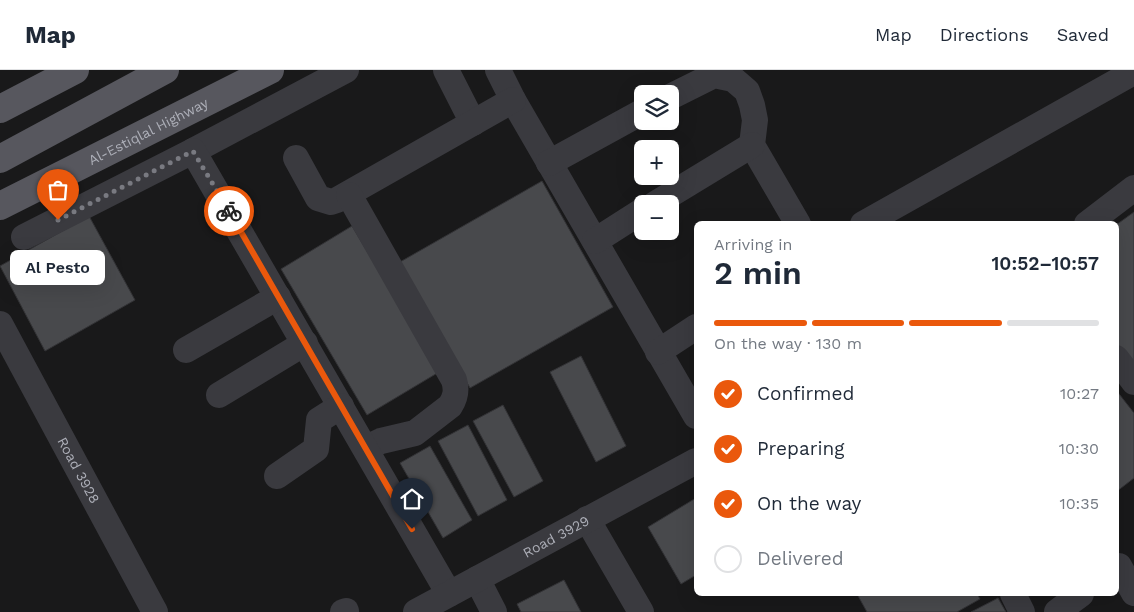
<!DOCTYPE html>
<html lang="en">
<head>
<meta charset="utf-8">
<style>
  :root { --surface:#fff; --page:#f6f6f7; --text:#1f2937; --muted:#747a83; --line:#e0e1e3; --accent:#ea580c }
  body { margin:0; font-family:"Work Sans",sans-serif; background:var(--page); color:var(--text); height:100vh; display:flex; flex-direction:column; font-size:19px; white-space:nowrap }
  * { box-sizing:border-box; margin:0 }
  p { font-size:16px; color:var(--muted) }
  .icon { flex:none; width:28px; height:28px; fill:none; stroke:currentColor; stroke-width:2; stroke-linecap:round; stroke-linejoin:round }
  .map { position:relative; flex:1; overflow:hidden }
  .side { position:absolute; left:694px; top:151px; width:425px; height:375px; display:flex; flex-direction:column; background:var(--surface); border-radius:8px; box-shadow:0 5px 20px #0002 }
  .side>* { flex:none }
  .fabs { position:absolute; left:634px; top:15px; display:grid; gap:10px }
  .fabs a { display:grid; place-items:center; width:45px; height:45px; border-radius:8px; background:var(--surface); box-shadow:0 5px 20px #0002; font-size:25px }
  .pin { position:absolute; display:grid; place-items:center; width:42px; height:42px; color:#fff; margin:-51px -21px; border-radius:50% 50% 50% 0; rotate:-45deg; box-shadow:0 0 5px #0007 }
  .pin .icon { rotate:45deg }
  .courier { position:absolute; display:grid; place-items:center; width:50px; height:50px; margin:-25px; border:4px solid #ea580c; border-radius:50%; background:#fff; color:#222; box-shadow:0 1px 6px #0007 }
  .bubble { position:absolute; height:35px; border-radius:8px; background:var(--surface); box-shadow:0 5px 20px #0002; font-size:16px; font-weight:600; line-height:35px; text-align:center }
  .overview em { font-style:normal; font-weight:600 }
  .overview div { display:flex; flex-direction:column-reverse }
  .overview { display:flex; align-items:center; justify-content:space-between; height:85px; padding:0 20px }
  h1 { font-size:32px; font-weight:600; line-height:38px }
  .bar { display:grid; grid-template-columns:repeat(4,1fr); gap:8px 5px; align-content:center; height:60px; padding:0 20px }
  .bar i { height:6px; border-radius:4px; background:var(--line) }
  .bar .selected { background:var(--accent) }
  .bar p { grid-column:span 4 }
  ol { padding:0 20px; list-style:none }
  li { display:flex; align-items:center; gap:15px; height:55px }
  li p { margin-inline-start:auto }
  li .icon { padding:5px; border-radius:50%; background:var(--accent); color:#fff; stroke-width:4 }
  li:last-child { color:var(--muted) }
  li i { width:28px; height:28px; border:2px solid var(--line); border-radius:50% }
  header { display:flex; align-items:center; gap:30px; box-sizing:border-box; height:70px; padding:0 25px; background:var(--surface); border-bottom:1px solid var(--line) }
  header strong { font-size:24px }
  nav { display:flex; gap:28px; margin-inline-start:auto; font-size:18px }
  .map>svg:first-child { display:block }
</style>
</head>
<body>
<header>
<strong>Map</strong>
<nav><a>Map</a><a>Directions</a><a>Saved</a></nav>
</header>
<div class="map">
<svg width="1134" height="542" viewBox="0 0 1134 542">
  <rect width="100%" height="100%" fill="#19191a"/>
  <path fill="#48494c" stroke="#333336" d="M 542,111 L 613,237 L 470,318 L 400,192 Z
    M 1134,142 L 1134,298 L 1116,272 L 1116,155 Z
    M 89,146 L 135,230 L 45,281 L 0,196 Z
    M 352,156 L 439,302 L 367,345 L 281,199 Z
    M 581,286 L 626,376 L 596,392 L 550,302 Z
    M 1116,320 L 1134,343 L 1134,408 L 1116,422 Z
    M 503,335 L 543,411 L 514,427 L 473,351 Z
    M 468,355 L 507,430 L 478,446 L 438,371 Z
    M 430,376 L 472,450 L 443,468 L 400,393 Z
    M 696,428 L 696,505 L 681,514 L 648,457 Z
    M 564,510 L 581,542 L 521,542 L 517,534 Z
    M 857,524 L 977,524 L 980,529 L 957,542 L 867,542 Z
    M 998,528 L 1006,542 L 971,542 Z"/>
  <g fill="none" stroke-linecap="round" stroke-linejoin="round">
    <g stroke="#3a3a3f" stroke-width="26">
      <path d="M 446,0 L 473,53"/>
      <path d="M 498,0 L 513,30 L 696,346"/>
      <path d="M 670,27 L 714,5 L 733,9 L 747,21 L 752,35 L 755,50 L 752,75 L 798,154"/>
      <path d="M 193,81 L 346,0"/>
      <path d="M 296,88 L 318,128 L 331,132 L 337,130 L 513,30"/>
      <path d="M 549,93 L 642,42"/>
      <path d="M 349,125 L 454,310 C 457,320 456,327 450,336 L 415,363 L 381,371 L 366,378"/>
      <path d="M 655,134 L 752,75"/>
      <path d="M 863,154 L 1132,3"/>
      <path d="M 1087,154 L 1134,118"/>
      <path d="M 24,167 L 193,81 L 449,524"/>
      <path d="M 595,171 L 642,141"/>
      <path id="s1" d="M 0,254 L 155,542"/>
      <path d="M 186,280 L 278,227"/>
      <path d="M 658,282 L 696,257"/>
      <path d="M 1116,288 L 1134,312"/>
      <path d="M 219,325 L 305,273"/>
      <path d="M 277,406 L 316,379 L 319,350 L 341,336"/>
      <path d="M 587,449 L 641,542"/>
      <path d="M 1119,496 L 1134,523"/>
      <path d="M 477,509 L 494,542"/>
      <path d="M 1013,524 L 1022,542"/>
      <path d="M 343,542 L 346,541"/>
      <path id="s2" d="M 416,542 L 696,391"/>
      <path d="M 1057,542 L 1081,524"/>
    </g>
    <g stroke="#57575e" stroke-width="28">
      <path d="M 0,39 L 75,0"/>
      <path d="M 0,89 L 165,0"/>
      <path id="s3" d="M 0,136 L 270,0"/>
    </g>
  </g>
  <g fill="none" stroke-linecap="round" stroke-linejoin="round">
    <path stroke="#797a81" stroke-width="5" stroke-dasharray="0 9" d="M 58,150 L 193,81 L 229,141"/>
    <path stroke="#ea580c" stroke-width="6" d="M 229,141 L 412,459"/>
  </g>
  <g text-anchor="middle" dominant-baseline="central" stroke-width="4" stroke-linejoin="round" paint-order="stroke">
    <g font-size="14" fill="#adafb8" stroke="#141415">
      <text stroke="none"><textPath href="#s3" startOffset="166">Al-Estiqlal Highway</textPath></text>
      <text stroke="none"><textPath href="#s1" startOffset="166">Road 3928</textPath></text>
      <text stroke="none"><textPath href="#s2" startOffset="159">Road 3929</textPath></text>
    </g>
  </g>
</svg>
<div class="fabs">
<a><svg class="icon" aria-label="layers" viewBox="0 0 24 24"><path d="M12 4l9 5-9 5-9-5zM3 14l9 5 9-5"/></svg></a>
<a>+</a>
<a>−</a>
</div>
<div class="pin" style="left:58px;top:150px;background:#ea580c"><svg class="icon" aria-label="bag" viewBox="0 0 24 24"><path d="M5 8h14l-1 12H6zM9 8a3 3 0 0 1 6 0"/></svg></div>
<div class="pin" style="left:412px;top:459px;background:#1f2937"><svg class="icon" aria-label="home" viewBox="0 0 24 24"><path d="M3 11l9-7 9 7M6 9v11h12V9"/></svg></div>
<div class="courier" style="left:229px;top:141px"><svg class="icon" aria-label="bike" viewBox="0 0 24 24"><circle cx="6" cy="16" r="4"/><circle cx="18" cy="16" r="4"/><path d="M6 16l4-8h5l3 8M10 8l3 8H6M13 5h3"/></svg></div>
<div class="bubble" style="left:10px;top:180px;width:95px">Al Pesto</div>
<section class="side">
<div class="overview"><div><h1>2 min</h1><p>Arriving in</p></div><em>10:52–10:57</em></div>
<div class="bar"><i class="selected"></i><i class="selected"></i><i class="selected"></i><i></i><p>On the way · 130 m</p></div>
<ol>
<li><svg class="icon" aria-label="check" viewBox="0 0 24 24"><path d="M5 12l5 5 9-10"/></svg>Confirmed<p>10:27</p></li>
<li><svg class="icon" aria-label="check" viewBox="0 0 24 24"><path d="M5 12l5 5 9-10"/></svg>Preparing<p>10:30</p></li>
<li><svg class="icon" aria-label="check" viewBox="0 0 24 24"><path d="M5 12l5 5 9-10"/></svg>On the way<p>10:35</p></li>
<li><i></i>Delivered</li>
</ol>
</section>
</div>
</body>
</html>
